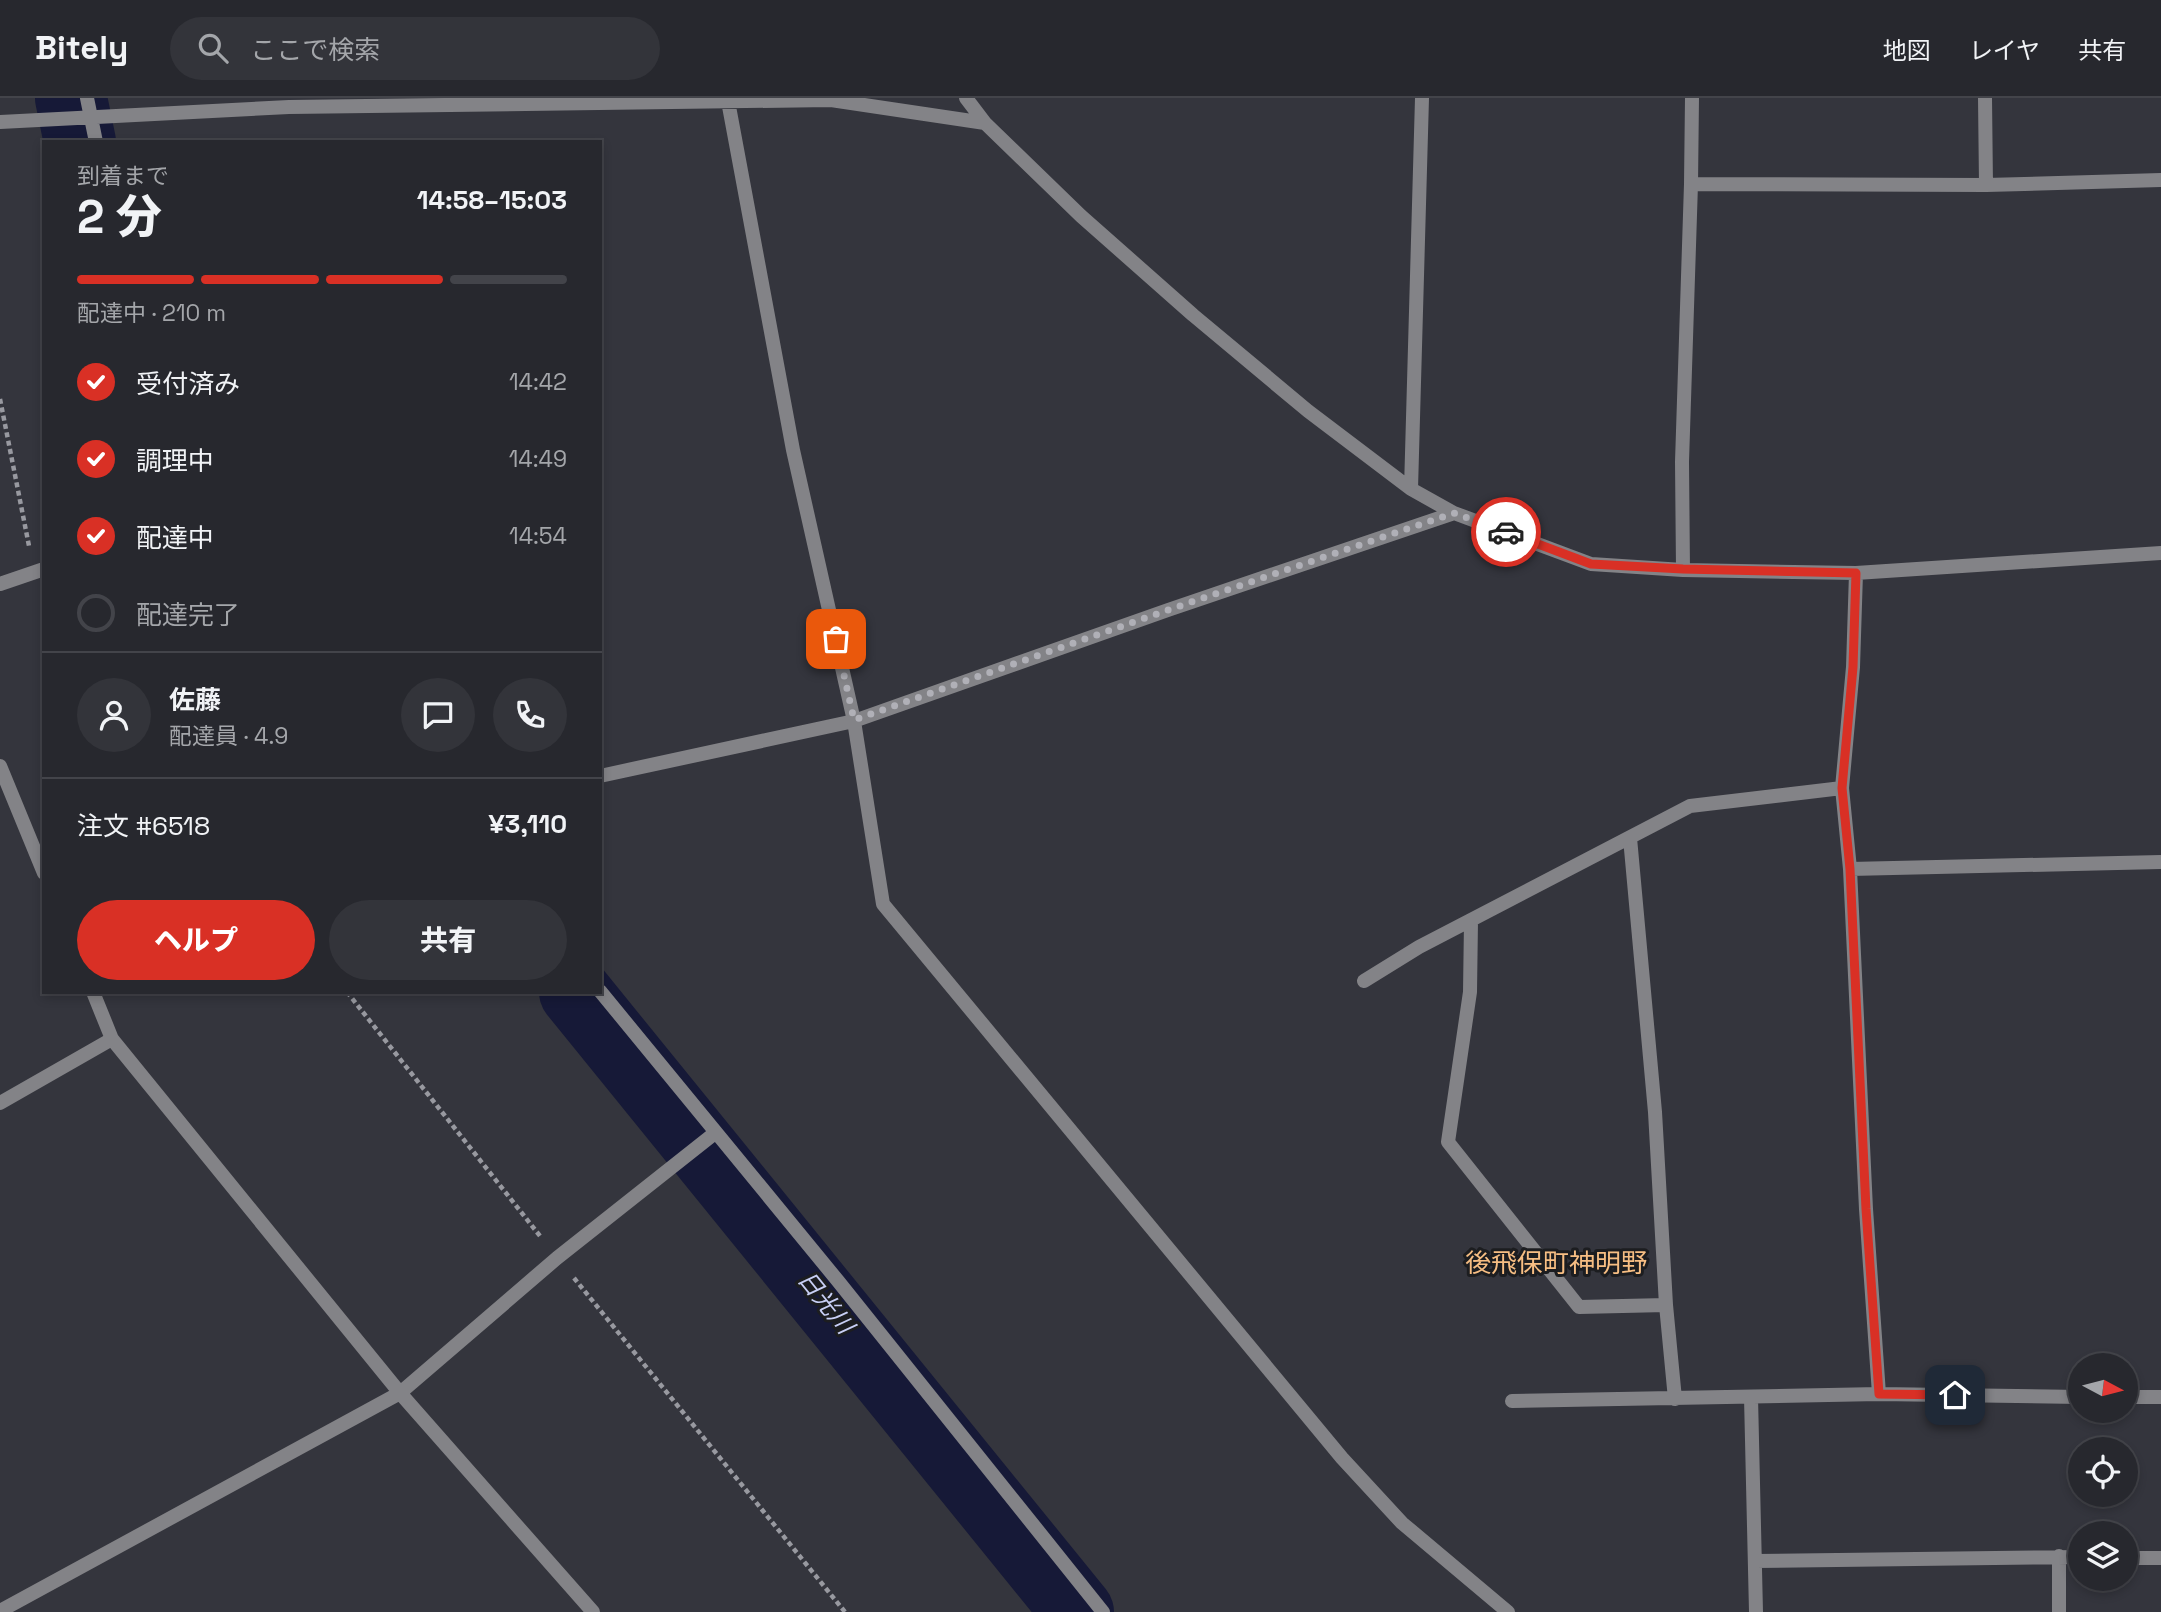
<!DOCTYPE html>
<html lang="ja">
<head>
<meta charset="utf-8">
<style>
  :root { --surface:#27282e; --page:#33343a; --text:#f1f3f6; --muted:#a4a6aa; --line:#43444a; --accent:#d93025 }
  body { margin:0; font-family:"Space Grotesk","Noto Sans JP",sans-serif; background:var(--page); color:var(--text); height:100vh; display:flex; flex-direction:column; font-size:26px; white-space:nowrap }
  * { box-sizing:border-box; margin:0 }
  p { font-size:23px; color:var(--muted) }
  .icon { flex:none; width:38px; height:38px; fill:none; stroke:currentColor; stroke-width:2; stroke-linecap:round; stroke-linejoin:round }
  .map { position:relative; flex:1; overflow:hidden }
  .drawer { position:absolute; left:42px; top:42px; width:560px; height:854px; display:flex; flex-direction:column; background:var(--surface); border-radius:0px; box-shadow:0 4px 10px #0003,0 0 0 2px var(--line) }
  .drawer>* { flex:none }
  .needle { width:46px; rotate:97deg }
  .tools { position:absolute; left:2068px; top:1255px; display:grid; gap:14px }
  .tools a { display:grid; place-items:center; width:70px; height:70px; border-radius:50%; background:var(--surface); box-shadow:0 4px 10px #0003,0 0 0 2px var(--line); font-size:35px }
  .pin { position:absolute; display:grid; place-items:center; width:60px; height:60px; color:#fff; margin:-30px; border-radius:14px; box-shadow:0 4px 10px #0006 }
  .courier { position:absolute; display:grid; place-items:center; width:70px; height:70px; margin:-35px; border:5px solid #d93025; border-radius:50%; background:#fff; color:#222; box-shadow:0 2px 9px #0007 }
  .head em { font-style:normal; font-weight:800 }
  .head div { display:flex; flex-direction:column-reverse }
  .head { display:flex; align-items:center; justify-content:space-between; height:119px; padding:0 35px }
  h1 { font-size:46px; font-weight:800; line-height:52px }
  .bar { display:grid; grid-template-columns:repeat(4,1fr); gap:10px 7px; align-content:center; height:84px; padding:0 35px }
  .bar i { height:9px; border-radius:5px; background:var(--line) }
  .bar .on { background:var(--accent) }
  .bar p { grid-column:span 4 }
  .line { display:flex; align-items:center; gap:18px; padding:0 35px; border-top:2px solid var(--line) }
  .line div { flex:1 }
  .round { display:grid; place-items:center; flex:none; width:74px; height:74px; border-radius:37px; background:var(--page) }
  ol { padding:0 35px; list-style:none }
  li { display:flex; align-items:center; gap:21px; height:77px }
  li p { margin-inline-start:auto }
  li .icon { padding:7px; border-radius:50%; background:var(--accent); color:#fff; stroke-width:4 }
  li:last-child { color:var(--muted) }
  li i { width:38px; height:38px; border:4px solid var(--line); border-radius:50% }
  .action { display:flex; gap:14px; margin-top:auto; padding:14px 35px }
  .action a { flex:1; height:80px; border-radius:42px; background:var(--accent); color:#fff; font-size:28px; font-weight:800; line-height:80px; text-align:center }
  .action a+a { background:var(--page); color:var(--text) }
  header { display:flex; align-items:center; gap:42px; box-sizing:border-box; height:98px; padding:0 35px; background:var(--surface); border-bottom:2px solid var(--line) }
  header strong { font-size:33px }
  nav { display:flex; gap:38px; margin-inline-start:auto; font-size:24px }
  .search { width:490px; height:63px; background:var(--page); display:flex; align-items:center; gap:18px; box-sizing:border-box; padding:0 24px; border-radius:38px; color:var(--muted); font-size:26px }
  .map>svg:first-child { display:block }
</style>
</head>
<body>
<header>
<strong>Bitely</strong>
<div class="search"><svg class="icon" aria-label="search" viewBox="0 0 24 24"><circle cx="10" cy="10" r="6"/><path d="M15 15l6 6"/></svg>ここで検索</div>
<nav><a>地図</a><a>レイヤ</a><a>共有</a></nav>
</header>
<div class="map">
<svg width="2161" height="1514" viewBox="0 0 2161 1514">
  <rect width="100%" height="100%" fill="#34353d"/>
  <g fill="none" stroke-linecap="round" stroke-linejoin="round">
    <path stroke="#161937" stroke-width="72" d="M 71,0 L 80,44
      M 575,894 L 1078,1514"/>
    <path stroke="#9899a0" stroke-width="4.5" stroke-dasharray="5 3.5" stroke-linecap="butt" d="M 0,301 L 29,448
      M 347,894 L 540,1138
      M 574,1180 L 845,1514"/>
    <path stroke="#838387" stroke-width="14" d="M 87,0 L 96,44
      M 966,0 L 985,25 L 1081,118 L 1193,217 L 1308,313 L 1411,391 L 1454,415
      M 728,3 L 793,352 L 854,623 L 883,806 L 1342,1360 L 1402,1425 L 1508,1514
      M 0,24 L 289,9 L 831,2 L 985,25
      M 1691,86 L 1986,87 L 1985,0
      M 1986,87 L 2161,82
      M 1411,391 L 1422,0
      M 1683,472 L 1682,364 L 1691,86 L 1692,0
      M 1856,475 L 1853,569 L 1842,690 L 1850,771 L 1866,1111 L 1879,1296
      M 0,486 L 44,471
      M 0,668 L 44,775
      M 600,678 L 854,623 L 1168,512 L 1454,415 L 1591,466 L 1683,472 L 1856,475 L 2161,455
      M 1630,740 L 1655,1014 L 1666,1207 L 1675,1301
      M 1850,771 L 2161,764
      M 1471,823 L 1470,894 L 1448,1044 L 1579,1209 L 1666,1207
      M 1364,883 L 1419,849 L 1690,708 L 1842,690
      M 600,893 L 838,1183 L 1103,1514
      M 93,894 L 112,941
      M 0,1005 L 112,941 L 400,1295 L 593,1514
      M 1751,1299 L 1756,1514
      M 2126,1299 L 2161,1299
      M 1512,1303 L 1879,1296 L 2081,1299
      M 2126,1460 L 2161,1460
      M 1755,1463 L 2081,1459
      M 0,1513 L 400,1295 L 557,1160 L 715,1035
      M 2059,1514 L 2059,1458"/>
  </g>
  <g fill="none" stroke-linecap="round" stroke-linejoin="round">
    <path stroke="#b0b0b7" stroke-width="7" stroke-dasharray="0 12.6" d="M 836,541 L 854,622 L 1168,512 L 1454,415 L 1506,434"/>
    <path stroke="#d93025" stroke-width="9" d="M 1506,434 L 1591,466 L 1683,471 L 1856,475 L 1853,569 L 1842,690 L 1850,771 L 1866,1111 L 1879,1296 L 1955,1297"/>
  </g>
  <g text-anchor="middle" dominant-baseline="central" stroke-width="6" stroke-linejoin="round" paint-order="stroke">
    <g font-size="24" font-style="italic" fill="#c8cff5" stroke="#1c1d20">
      <text transform="translate(826 1204) rotate(51)">日光川</text>
    </g>
    <g font-size="26" fill="#f7be83" stroke="#1c1d20">
      <text x="1556" y="1165">後飛保町神明野</text>
    </g>
  </g>
</svg>
<div class="tools">
<a><svg class="needle" viewBox="-14 -14 28 28"><path d="M0-13l5 13h-10z" fill="#e53935"/><path d="M0 13l5-13h-10z" fill="#a4a6aa"/></svg></a>
<a><svg class="icon" aria-label="locate" viewBox="0 0 24 24"><circle cx="12" cy="12" r="6"/><path d="M12 2v4M12 18v4M2 12h4M18 12h4"/></svg></a>
<a><svg class="icon" aria-label="layers" viewBox="0 0 24 24"><path d="M12 4l9 5-9 5-9-5zM3 14l9 5 9-5"/></svg></a>
</div>
<div class="pin" style="left:836px;top:541px;background:#ea580c"><svg class="icon" aria-label="bag" viewBox="0 0 24 24"><path d="M5 8h14l-1 12H6zM9 8a3 3 0 0 1 6 0"/></svg></div>
<div class="pin" style="left:1955px;top:1297px;background:#1f2937"><svg class="icon" aria-label="home" viewBox="0 0 24 24"><path d="M3 11l9-7 9 7M6 9v11h12V9"/></svg></div>
<div class="courier" style="left:1506px;top:434px"><svg class="icon" aria-label="car" viewBox="0 0 24 24"><path d="M5 17H2v-5l4-1 3-4h7l3 4 3 1v5h-3M9 17h6M6 11h13"/><circle cx="7" cy="17" r="2"/><circle cx="17" cy="17" r="2"/></svg></div>
<section class="drawer">
<div class="head"><div><h1>2 分</h1><p>到着まで</p></div><em>14:58–15:03</em></div>
<div class="bar"><i class="on"></i><i class="on"></i><i class="on"></i><i></i><p>配達中 · 210 m</p></div>
<ol>
<li><svg class="icon" aria-label="check" viewBox="0 0 24 24"><path d="M5 12l5 5 9-10"/></svg>受付済み<p>14:42</p></li>
<li><svg class="icon" aria-label="check" viewBox="0 0 24 24"><path d="M5 12l5 5 9-10"/></svg>調理中<p>14:49</p></li>
<li><svg class="icon" aria-label="check" viewBox="0 0 24 24"><path d="M5 12l5 5 9-10"/></svg>配達中<p>14:54</p></li>
<li><i></i>配達完了</li>
</ol>
<div class="line" style="height:126px"><a class="round"><svg class="icon" aria-label="person" viewBox="0 0 24 24"><circle cx="12" cy="8" r="4"/><path d="M4 21q1-7 8-7t8 7"/></svg></a><div><b>佐藤</b><p>配達員 · 4.9</p></div><a class="round"><svg class="icon" aria-label="chat" viewBox="0 0 24 24"><path d="M4 5h16v11H9l-5 4z"/></svg></a><a class="round"><svg class="icon" aria-label="phone" viewBox="0 0 24 24"><path d="M5 4h4l2 5-3 2q2 4 5 5l2-3 5 2v4C11 20 4 13 5 4z"/></svg></a></div>
<div class="line" style="height:91px"><div>注文 #6518</div><b>¥3,110</b></div>
<div class="action"><a>ヘルプ</a><a>共有</a></div>
</section>
</div>
</body>
</html>
